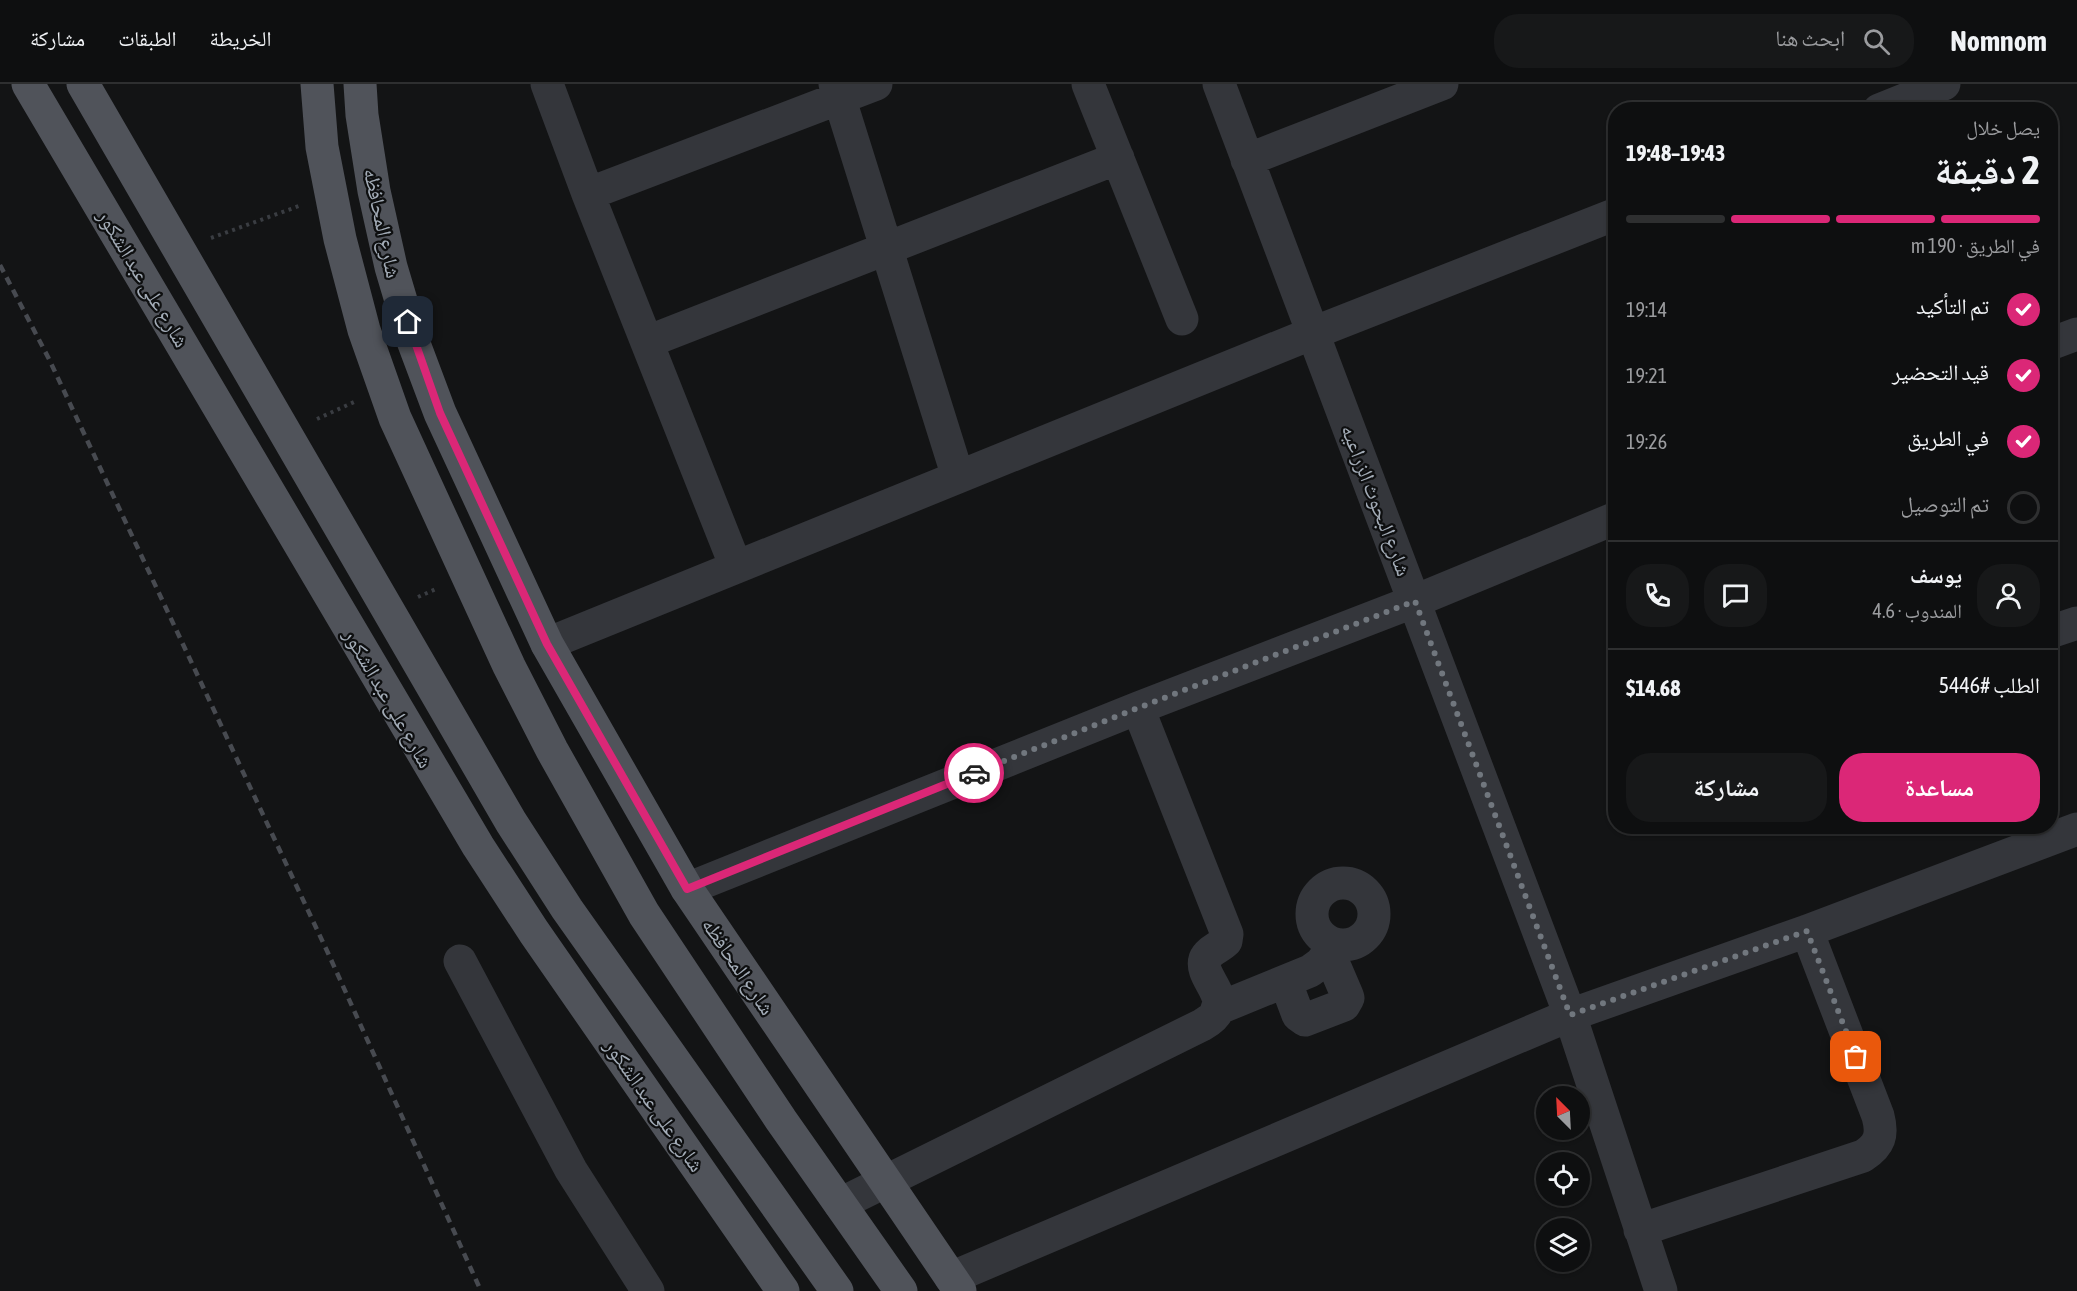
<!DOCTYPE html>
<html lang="ar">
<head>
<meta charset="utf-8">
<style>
  :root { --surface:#0e0f10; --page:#171819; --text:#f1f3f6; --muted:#9b9c9f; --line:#2e2f30; --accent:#db2777 }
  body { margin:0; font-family:"Asap Condensed","Noto Naskh Arabic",sans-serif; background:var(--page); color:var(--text); direction:rtl; height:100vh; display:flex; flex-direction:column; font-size:22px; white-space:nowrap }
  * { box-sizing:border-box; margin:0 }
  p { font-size:20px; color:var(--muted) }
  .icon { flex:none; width:33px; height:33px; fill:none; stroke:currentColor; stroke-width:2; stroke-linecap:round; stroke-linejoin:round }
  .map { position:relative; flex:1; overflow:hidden; direction:ltr }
  .drawer { position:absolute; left:1608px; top:18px; width:450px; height:732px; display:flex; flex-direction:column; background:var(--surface); border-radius:24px; box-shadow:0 2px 4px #0004,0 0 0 2px var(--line); direction:rtl }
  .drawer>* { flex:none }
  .needle { width:39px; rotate:336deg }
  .buttons { position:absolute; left:1536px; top:1002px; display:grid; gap:12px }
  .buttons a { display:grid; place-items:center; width:54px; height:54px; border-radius:50%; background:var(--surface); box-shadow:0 2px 4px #0004,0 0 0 2px var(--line); font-size:30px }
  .pin { position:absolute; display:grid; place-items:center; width:51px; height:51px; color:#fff; margin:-26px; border-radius:12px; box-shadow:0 3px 9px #0006 }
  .courier { position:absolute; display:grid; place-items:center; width:60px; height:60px; margin:-30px; border:4px solid #db2777; border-radius:50%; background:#fff; color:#222; box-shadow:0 2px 8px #0007 }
  .head em { font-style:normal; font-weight:700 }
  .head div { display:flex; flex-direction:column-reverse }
  .head { display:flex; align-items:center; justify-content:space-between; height:102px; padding:0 18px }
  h1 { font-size:39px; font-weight:700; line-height:45px }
  .bar { display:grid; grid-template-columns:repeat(4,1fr); gap:9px 6px; align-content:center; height:72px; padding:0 18px }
  .bar i { height:8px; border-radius:4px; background:var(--line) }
  .bar .selected { background:var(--accent) }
  .bar p { grid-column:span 4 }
  .line { display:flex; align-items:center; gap:15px; padding:0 18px; border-top:2px solid var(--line) }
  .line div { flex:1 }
  .round { display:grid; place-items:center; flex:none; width:63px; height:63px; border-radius:24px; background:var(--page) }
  ol { padding:0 18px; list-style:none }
  li { display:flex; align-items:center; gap:18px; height:66px }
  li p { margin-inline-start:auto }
  li .icon { padding:6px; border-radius:50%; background:var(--accent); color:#fff; stroke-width:4 }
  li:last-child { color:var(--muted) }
  li i { width:33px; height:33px; border:3px solid var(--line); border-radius:50% }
  .button { display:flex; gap:12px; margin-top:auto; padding:12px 18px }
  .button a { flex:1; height:69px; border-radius:24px; background:var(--accent); color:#fff; font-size:24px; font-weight:700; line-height:69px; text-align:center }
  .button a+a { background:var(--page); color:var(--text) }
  header { display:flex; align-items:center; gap:36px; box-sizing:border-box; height:84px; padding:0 30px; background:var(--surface); border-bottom:2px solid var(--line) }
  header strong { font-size:28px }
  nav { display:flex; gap:33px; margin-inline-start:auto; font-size:21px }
  .search { width:420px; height:54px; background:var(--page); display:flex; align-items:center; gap:15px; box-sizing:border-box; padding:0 21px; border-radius:24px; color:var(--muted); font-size:22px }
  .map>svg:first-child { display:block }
</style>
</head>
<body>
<header>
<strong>Nomnom</strong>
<div class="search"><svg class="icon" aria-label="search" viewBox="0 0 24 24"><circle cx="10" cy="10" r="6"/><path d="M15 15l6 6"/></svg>ابحث هنا</div>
<nav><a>الخريطة</a><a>الطبقات</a><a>مشاركة</a></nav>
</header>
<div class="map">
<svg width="2077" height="1207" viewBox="0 0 2077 1207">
  <rect width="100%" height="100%" fill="#131415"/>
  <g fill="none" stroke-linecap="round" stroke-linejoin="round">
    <path stroke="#3a3d42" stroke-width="4" stroke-dasharray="3 4.5" stroke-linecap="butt" d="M 211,154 L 299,122
      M 317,335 L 354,318
      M 418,513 L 436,505"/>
    <path stroke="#34363b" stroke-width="33" d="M 547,0 L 588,110 L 736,483
      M 835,0 L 958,393
      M 1088,0 L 1182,235
      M 1219,0 L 1570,931 L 1661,1207
      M 1879,26 L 1944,0
      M 1247,76 L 1442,0
      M 588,110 L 876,0
      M 647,258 L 1118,74
      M 2050,260 L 2077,250
      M 2050,548 L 2077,539
      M 547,560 L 1313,249 L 1616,130
      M1312 830a31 31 0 1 1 62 0a31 31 0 1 1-62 0Z
      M 687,805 L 1138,624 L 1415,517 L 1616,434
      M 460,877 L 571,1086 L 648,1207
      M 1286,899 L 1298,931 L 1305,936 L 1344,921 L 1348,914 L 1347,911 L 1329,869
      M 1217,925 L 1310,887 L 1321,879 L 1335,861
      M 840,1120 L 1202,941 C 1242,919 1198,896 1205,875 C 1208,867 1220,863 1226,857 L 1227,850 L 1138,624
      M 1640,1146 L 1863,1072 C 1880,1061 1883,1051 1878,1032 L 1807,847
      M 951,1194 L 1570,931 L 1807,847 L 2077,745"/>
    <path stroke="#50535a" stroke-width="33" d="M 28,0 L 478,762 L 534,848 L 783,1207
      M 83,0 L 511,738 L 567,825 L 837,1207
      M 317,0 L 322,63 L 340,155 L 364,246 L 395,334 L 509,582 L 552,666 L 644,830 L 781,1036 L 901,1207
      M 360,0 L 362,31 L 374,107 L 391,183 L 413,257 L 440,329 L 547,560 L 687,805 L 960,1207"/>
    <path stroke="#474a50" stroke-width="4.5" stroke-dasharray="8 6" stroke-linecap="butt" d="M 0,181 L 49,275 L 328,869 L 481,1207"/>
  </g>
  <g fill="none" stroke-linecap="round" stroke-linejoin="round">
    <path stroke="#71777e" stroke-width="6" stroke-dasharray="0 10.8" d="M 974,689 L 1138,624 L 1415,517 L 1570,931 L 1807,847 L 1856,973"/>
    <path stroke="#db2777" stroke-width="8" d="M 408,238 L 440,329 L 547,560 L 687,805 L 974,689"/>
  </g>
  <g text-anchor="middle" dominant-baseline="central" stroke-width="4.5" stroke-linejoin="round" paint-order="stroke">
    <g font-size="21" fill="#a3acb7" stroke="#0e0f10">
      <text transform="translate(383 139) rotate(78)">شارع المحافظه</text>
      <text transform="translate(144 194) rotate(59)">شارع على عبد الشكور</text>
      <text transform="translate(1377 416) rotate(69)">شارع البحوث الزراعيه</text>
      <text transform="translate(389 614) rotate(60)">شارع على عبد الشكور</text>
      <text transform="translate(739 882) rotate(56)">شارع المحافظه</text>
      <text transform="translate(655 1021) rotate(55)">شارع على عبد الشكور</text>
    </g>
  </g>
</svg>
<div class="buttons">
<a><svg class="needle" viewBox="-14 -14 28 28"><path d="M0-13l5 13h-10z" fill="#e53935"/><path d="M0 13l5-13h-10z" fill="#9b9c9f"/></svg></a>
<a><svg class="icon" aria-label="locate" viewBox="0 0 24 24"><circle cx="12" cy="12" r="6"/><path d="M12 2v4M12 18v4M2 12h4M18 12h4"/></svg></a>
<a><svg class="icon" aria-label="layers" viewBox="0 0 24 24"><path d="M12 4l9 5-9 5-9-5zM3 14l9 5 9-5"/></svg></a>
</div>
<div class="pin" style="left:1856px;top:973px;background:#ea580c"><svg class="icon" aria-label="bag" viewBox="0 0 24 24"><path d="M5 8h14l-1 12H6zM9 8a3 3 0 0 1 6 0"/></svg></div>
<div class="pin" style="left:408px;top:238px;background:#1f2937"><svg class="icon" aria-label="home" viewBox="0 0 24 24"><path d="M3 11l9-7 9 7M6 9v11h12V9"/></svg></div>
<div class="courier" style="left:974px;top:689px"><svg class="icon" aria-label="car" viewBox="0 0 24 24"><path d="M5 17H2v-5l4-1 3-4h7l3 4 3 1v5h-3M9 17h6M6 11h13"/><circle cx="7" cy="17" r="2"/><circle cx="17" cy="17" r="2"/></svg></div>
<section class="drawer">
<div class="head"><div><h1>2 دقيقة</h1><p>يصل خلال</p></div><em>19:43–19:48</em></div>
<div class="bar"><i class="selected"></i><i class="selected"></i><i class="selected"></i><i></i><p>في الطريق · 190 m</p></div>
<ol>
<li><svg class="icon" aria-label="check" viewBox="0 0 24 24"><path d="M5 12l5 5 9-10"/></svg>تم التأكيد<p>19:14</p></li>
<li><svg class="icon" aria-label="check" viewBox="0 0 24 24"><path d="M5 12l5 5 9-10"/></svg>قيد التحضير<p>19:21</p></li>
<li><svg class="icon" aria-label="check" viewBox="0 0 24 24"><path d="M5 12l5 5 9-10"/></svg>في الطريق<p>19:26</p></li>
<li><i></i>تم التوصيل</li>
</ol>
<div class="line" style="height:108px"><a class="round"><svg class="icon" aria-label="person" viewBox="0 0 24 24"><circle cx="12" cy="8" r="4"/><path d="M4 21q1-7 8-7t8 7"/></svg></a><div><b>يوسف</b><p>المندوب · 4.6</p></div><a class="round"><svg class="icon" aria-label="chat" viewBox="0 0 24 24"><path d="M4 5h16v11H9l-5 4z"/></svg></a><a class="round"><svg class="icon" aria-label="phone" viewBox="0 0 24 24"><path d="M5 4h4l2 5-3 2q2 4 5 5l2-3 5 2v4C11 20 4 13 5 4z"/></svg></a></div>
<div class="line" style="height:78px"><div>الطلب #5446</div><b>$14.68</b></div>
<div class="button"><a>مساعدة</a><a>مشاركة</a></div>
</section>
</div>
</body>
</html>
